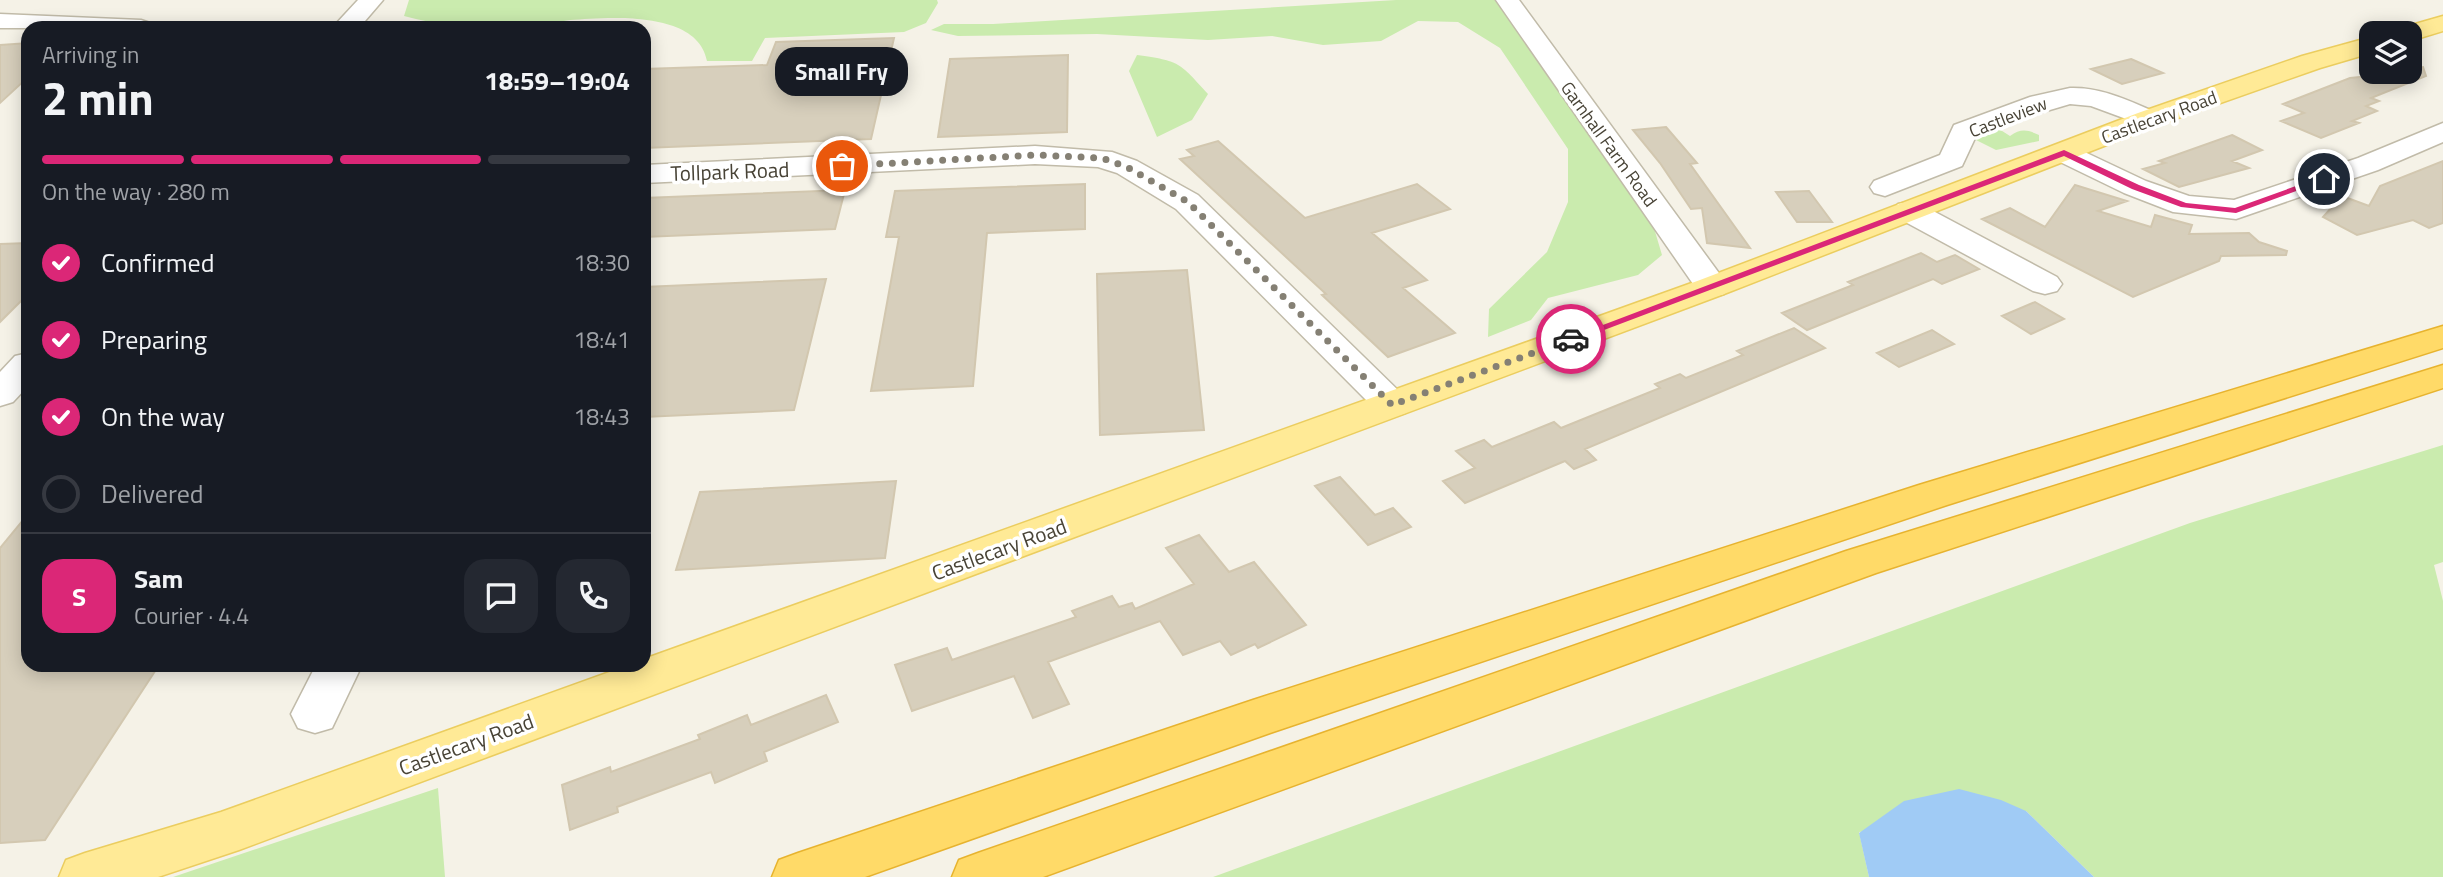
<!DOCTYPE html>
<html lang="en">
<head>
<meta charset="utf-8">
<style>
  :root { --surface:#171b24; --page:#242831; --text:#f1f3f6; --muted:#9ea1a6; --line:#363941; --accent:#db2777 }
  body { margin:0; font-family:"Titillium Web",sans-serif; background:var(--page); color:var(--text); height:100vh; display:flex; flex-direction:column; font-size:26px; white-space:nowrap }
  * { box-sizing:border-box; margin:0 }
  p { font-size:23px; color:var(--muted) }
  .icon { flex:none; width:38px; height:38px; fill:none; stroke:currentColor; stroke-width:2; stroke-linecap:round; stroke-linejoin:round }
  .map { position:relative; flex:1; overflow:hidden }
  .sheet { position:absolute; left:21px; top:21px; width:630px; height:651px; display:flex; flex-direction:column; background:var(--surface); border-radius:21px; box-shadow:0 4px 18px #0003 }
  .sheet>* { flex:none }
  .buttons { position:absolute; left:2359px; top:21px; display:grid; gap:14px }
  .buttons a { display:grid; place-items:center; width:63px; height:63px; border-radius:14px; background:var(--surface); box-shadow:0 4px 18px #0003; font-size:35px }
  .pin { position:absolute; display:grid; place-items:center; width:60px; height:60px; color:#fff; margin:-30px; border:4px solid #fff; border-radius:50%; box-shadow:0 2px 7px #0007 }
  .courier { position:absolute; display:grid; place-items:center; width:70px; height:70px; margin:-35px; border:5px solid #db2777; border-radius:50%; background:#fff; color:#222; box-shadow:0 2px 9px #0007 }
  .bubble { position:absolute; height:49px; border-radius:21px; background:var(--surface); box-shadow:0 4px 18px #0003; font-size:23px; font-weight:700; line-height:49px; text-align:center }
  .head em { font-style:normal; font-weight:700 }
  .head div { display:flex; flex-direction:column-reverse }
  .head { display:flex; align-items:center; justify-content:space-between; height:119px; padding:0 21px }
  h1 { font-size:46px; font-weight:700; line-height:52px }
  .bar { display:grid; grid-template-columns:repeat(4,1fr); gap:10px 7px; align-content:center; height:84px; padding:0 21px }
  .bar i { height:9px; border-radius:5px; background:var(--line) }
  .bar .active { background:var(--accent) }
  .bar p { grid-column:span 4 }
  .line { display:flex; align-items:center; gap:18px; padding:0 21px; border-top:2px solid var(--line) }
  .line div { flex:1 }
  .round { display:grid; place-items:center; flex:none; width:74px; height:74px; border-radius:21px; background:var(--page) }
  ol { padding:0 21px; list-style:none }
  li { display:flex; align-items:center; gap:21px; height:77px }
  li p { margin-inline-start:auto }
  li .icon { padding:7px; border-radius:50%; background:var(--accent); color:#fff; stroke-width:4 }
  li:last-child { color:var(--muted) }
  li i { width:38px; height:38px; border:4px solid var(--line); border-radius:50% }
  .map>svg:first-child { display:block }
</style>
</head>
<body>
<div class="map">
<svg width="2443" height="877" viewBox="0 0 2443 877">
  <rect width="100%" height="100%" fill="#f5f2e7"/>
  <path fill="#caebae" d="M 409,0 L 937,0 L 938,3 L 926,23 L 904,32 L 765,38 L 752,61 L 707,61 C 698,10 609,17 570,20 C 553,22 538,27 521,28 C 481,30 442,26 404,16 Z
    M 1396,0 L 1495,0 L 1651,218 L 1662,255 L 1638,275 L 1548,298 L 1531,320 L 1488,337 L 1489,309 L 1547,252 L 1568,202 L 1568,149 L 1500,48 L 1458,22 L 1418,21 L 1381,41 L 1323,45 L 1272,36 L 1208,40 L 1097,34 L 958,36 L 931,30 L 944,24 L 993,24 Z
    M 1137,55 C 1180,61 1179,62 1208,94 L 1192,120 L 1157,137 L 1129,71 Z
    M 1999,129 L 2010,136 C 2021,128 2028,130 2039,135 L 2039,141 L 1996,150 L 1974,139 Z
    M 2443,445 L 2443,562 L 2434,565 L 2443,601 L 2443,877 L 2094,877 L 2026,811 L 1859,832 L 1869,877 L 1213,877 L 2190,523 Z
    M 438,788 L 445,877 L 173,877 Z"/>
  <path fill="#a0cbf5" d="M 1959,789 L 2001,800 L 2026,811 L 2094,877 L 1869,877 L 1859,833 L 1904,801 Z"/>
  <path fill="#d7cfbc" stroke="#d2c7af" stroke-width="2" d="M 894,38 L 871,139 L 644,148 L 644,69 L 767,65 L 776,42 Z
    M 28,43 L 28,77 L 0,103 L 0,45 Z
    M 1068,55 L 1067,132 L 938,137 L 950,59 Z
    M 2131,59 L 2163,73 L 2122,84 L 2091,69 Z
    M 2423,67 L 2426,76 L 2371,98 L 2379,101 L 2366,106 L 2377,111 L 2352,121 L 2359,123 L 2321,138 L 2281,121 L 2304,113 L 2283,104 L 2350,78 L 2410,72 L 2410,69 Z
    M 1666,127 L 1697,163 L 1690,164 L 1750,248 L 1707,243 L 1702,208 L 1691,209 L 1660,163 L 1633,130 Z
    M 2232,135 L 2262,150 L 2232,161 L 2249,168 L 2179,187 L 2143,169 L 2165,163 L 2159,161 Z
    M 1218,141 L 1305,218 L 1417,184 L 1450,209 L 1372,233 L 1427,280 L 1403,288 L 1455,333 L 1388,357 L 1322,295 L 1326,294 L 1180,159 L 1194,156 L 1187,150 Z
    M 2443,161 L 2443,223 L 2429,228 L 2413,220 L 2357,235 L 2323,217 L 2342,196 L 2369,206 L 2380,186 Z
    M 1085,184 L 1085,229 L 987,233 L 973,386 L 871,391 L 899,237 L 886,237 L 895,191 Z
    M 2075,185 L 2127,201 L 2098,211 L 2151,227 L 2155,215 L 2192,225 L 2189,234 L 2249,233 L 2259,242 L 2287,251 L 2286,255 L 2221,256 L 2219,261 L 2133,297 L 1982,219 L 2010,208 L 2045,227 Z
    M 845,190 L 835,229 L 644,237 L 644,198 Z
    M 1809,191 L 1832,222 L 1797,222 L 1776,192 Z
    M 28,243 L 28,294 L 0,322 L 0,244 Z
    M 1921,253 L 1937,262 L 1955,255 L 1979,269 L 1942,284 L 1933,279 L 1807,330 L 1782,313 L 1853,285 L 1848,282 Z
    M 1187,270 L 1204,430 L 1100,435 L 1097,274 Z
    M 826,279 L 794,410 L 644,417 L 644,287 Z
    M 2035,302 L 2064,319 L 2031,334 L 2002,316 Z
    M 1794,328 L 1825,348 L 1585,449 L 1596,460 L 1574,469 L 1565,461 L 1465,503 L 1443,481 L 1475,468 L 1456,451 L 1484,440 L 1492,447 L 1554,422 L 1561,428 L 1660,388 L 1655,384 L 1680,374 L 1686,378 L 1743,355 L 1737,351 Z
    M 1932,330 L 1954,344 L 1899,367 L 1877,353 Z
    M 1340,477 L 1375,515 L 1393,508 L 1411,527 L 1368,545 L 1315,486 Z
    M 896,481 L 885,558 L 676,570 L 700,492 Z
    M 28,514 L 28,665 L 159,665 L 45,840 L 0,843 L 0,548 Z
    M 1199,535 L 1229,572 L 1254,562 L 1306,625 L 1258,648 L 1255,644 L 1231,655 L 1220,641 L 1183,655 L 1160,621 L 1048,662 L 1069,704 L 1033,718 L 1014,676 L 912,711 L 895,665 L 947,648 L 952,660 L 1076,617 L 1072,611 L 1112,596 L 1119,607 L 1132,603 L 1135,609 L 1194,584 L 1166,548 Z
    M 826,695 L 838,722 L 764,752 L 767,761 L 715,783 L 711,772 L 617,807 L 618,812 L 570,830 L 562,785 L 610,767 L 611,772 L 700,739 L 698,735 L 747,715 L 751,725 Z"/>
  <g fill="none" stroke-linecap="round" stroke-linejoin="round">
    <g stroke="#c1bba9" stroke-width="3">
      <path id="minor" d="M 358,0 L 383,0 L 359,28 L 332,28 Z
        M 1496,0 L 1519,0 L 1724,280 L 1729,287 L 1724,294 L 1712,297 L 1700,294 Z
        M 0,14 L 141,20 L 150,23 L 154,28 L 0,28 Z
        M 2070,88 C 2102,87 2129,101 2158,113 L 2162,119 L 2158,125 L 2148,127 L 2091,106 L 2070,104 L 2033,115 L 1976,136 L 1962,166 L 1885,196 L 1874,193 L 1870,187 L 1874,181 L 1940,155 L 1954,125 L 2030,97 Z
        M 2443,123 L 2443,142 L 2378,170 L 2236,219 L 2173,212 L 2124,193 L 2054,159 L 2049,153 L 2054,147 L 2064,144 L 2074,147 L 2146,181 L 2189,196 L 2234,200 L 2358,158 Z
        M 1035,146 L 1112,152 L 1137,161 L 1198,195 L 1405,397 L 1411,405 L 1405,413 L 1392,417 L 1379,413 L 1176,209 L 1117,173 L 1098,167 L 1035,164 L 644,183 L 644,165 Z
        M 1909,202 L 1920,204 L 2057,277 L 2062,284 L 2057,291 L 2045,294 L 2033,291 L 1898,218 L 1893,211 L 1898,204 Z
        M 28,353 L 28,386 L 13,402 L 0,406 L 0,372 L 15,356 Z
        M 316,665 L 362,665 L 332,728 L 315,733 L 298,728 L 291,714 Z"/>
    </g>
    <g stroke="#ebcd5f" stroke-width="3">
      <path id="major" d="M 2443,16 L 2443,31 L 2410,41 L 2410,33 L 2397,33 L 2401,28 Z
        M 2371,37 L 2371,53 L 2320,68 L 2158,125 L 1724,294 L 239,850 L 158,877 L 59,877 L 66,860 L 85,853 L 221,812 L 629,665 L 644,665 L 644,659 L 1700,280 L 2138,113 L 2302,56 Z"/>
    </g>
    <g stroke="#e7b32f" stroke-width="3">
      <path id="highway" d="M 2443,326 L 2443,348 L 1947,505 L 1270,733 L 865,877 L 772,877 L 779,860 L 798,853 L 1253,700 L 1919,485 Z
        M 2443,365 L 2443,388 L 1876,573 L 1043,877 L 952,877 L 959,860 L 978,853 L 1846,551 Z"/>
    </g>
    <use href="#minor" fill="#fff" fill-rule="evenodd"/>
    <use href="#major" fill="#ffea96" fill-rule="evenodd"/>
    <use href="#highway" fill="#ffda68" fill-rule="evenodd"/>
  </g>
  <path fill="#db2777" d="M 2064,150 L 2139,185 L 2186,203 L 2235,208 L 2321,177 L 2329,179 L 2236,213 L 2181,207 L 2132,189 L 2064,156 L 1575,341 L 1566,339 Z"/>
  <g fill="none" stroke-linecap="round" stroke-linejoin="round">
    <path stroke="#858074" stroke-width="7" stroke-dasharray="0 12.6" d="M 842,166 L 1035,155 L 1102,158 L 1127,167 L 1188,202 L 1392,405 L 1571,339"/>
  </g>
  <g text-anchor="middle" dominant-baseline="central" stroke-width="7" stroke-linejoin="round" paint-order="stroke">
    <g font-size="18" fill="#484336" stroke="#fff">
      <text transform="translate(2008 117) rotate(-21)">Castleview</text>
      <text transform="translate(2159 117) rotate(-20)">Castlecary Road</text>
      <text transform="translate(1609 144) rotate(54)">Garnhall Farm Road</text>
    </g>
    <g font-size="21" fill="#484336" stroke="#fff">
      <text transform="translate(730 171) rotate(-2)">Tollpark Road</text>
      <text transform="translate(999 549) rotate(-20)">Castlecary Road</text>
      <text transform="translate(466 744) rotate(-20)">Castlecary Road</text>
    </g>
  </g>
</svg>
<div class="buttons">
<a><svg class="icon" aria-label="layers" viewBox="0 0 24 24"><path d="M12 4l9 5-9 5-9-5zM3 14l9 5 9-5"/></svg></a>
</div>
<div class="pin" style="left:842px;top:166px;background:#ea580c"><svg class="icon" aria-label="bag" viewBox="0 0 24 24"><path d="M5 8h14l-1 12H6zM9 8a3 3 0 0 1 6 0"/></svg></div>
<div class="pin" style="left:2324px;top:179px;background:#1f2937"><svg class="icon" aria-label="home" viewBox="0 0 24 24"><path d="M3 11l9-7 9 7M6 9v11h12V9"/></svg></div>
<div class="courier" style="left:1571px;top:339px"><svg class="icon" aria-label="car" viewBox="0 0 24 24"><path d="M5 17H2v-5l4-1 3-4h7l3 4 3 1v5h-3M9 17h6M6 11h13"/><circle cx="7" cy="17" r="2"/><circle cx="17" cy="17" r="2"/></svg></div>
<div class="bubble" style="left:775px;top:47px;width:133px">Small Fry</div>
<section class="sheet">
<div class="head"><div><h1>2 min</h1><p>Arriving in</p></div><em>18:59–19:04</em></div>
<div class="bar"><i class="active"></i><i class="active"></i><i class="active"></i><i></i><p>On the way · 280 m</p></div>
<ol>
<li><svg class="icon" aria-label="check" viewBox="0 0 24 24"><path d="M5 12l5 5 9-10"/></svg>Confirmed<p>18:30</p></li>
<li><svg class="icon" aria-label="check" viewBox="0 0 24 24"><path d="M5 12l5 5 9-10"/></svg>Preparing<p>18:41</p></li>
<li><svg class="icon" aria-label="check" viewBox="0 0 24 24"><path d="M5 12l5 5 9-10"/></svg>On the way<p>18:43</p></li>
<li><i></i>Delivered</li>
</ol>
<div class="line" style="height:126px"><b class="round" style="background:var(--accent);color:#fff">S</b><div><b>Sam</b><p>Courier · 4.4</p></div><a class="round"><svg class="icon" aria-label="chat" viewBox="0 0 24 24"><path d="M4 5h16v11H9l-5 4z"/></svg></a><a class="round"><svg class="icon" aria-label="phone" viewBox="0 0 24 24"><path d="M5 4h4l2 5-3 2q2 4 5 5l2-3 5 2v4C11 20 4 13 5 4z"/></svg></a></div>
</section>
</div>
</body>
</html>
